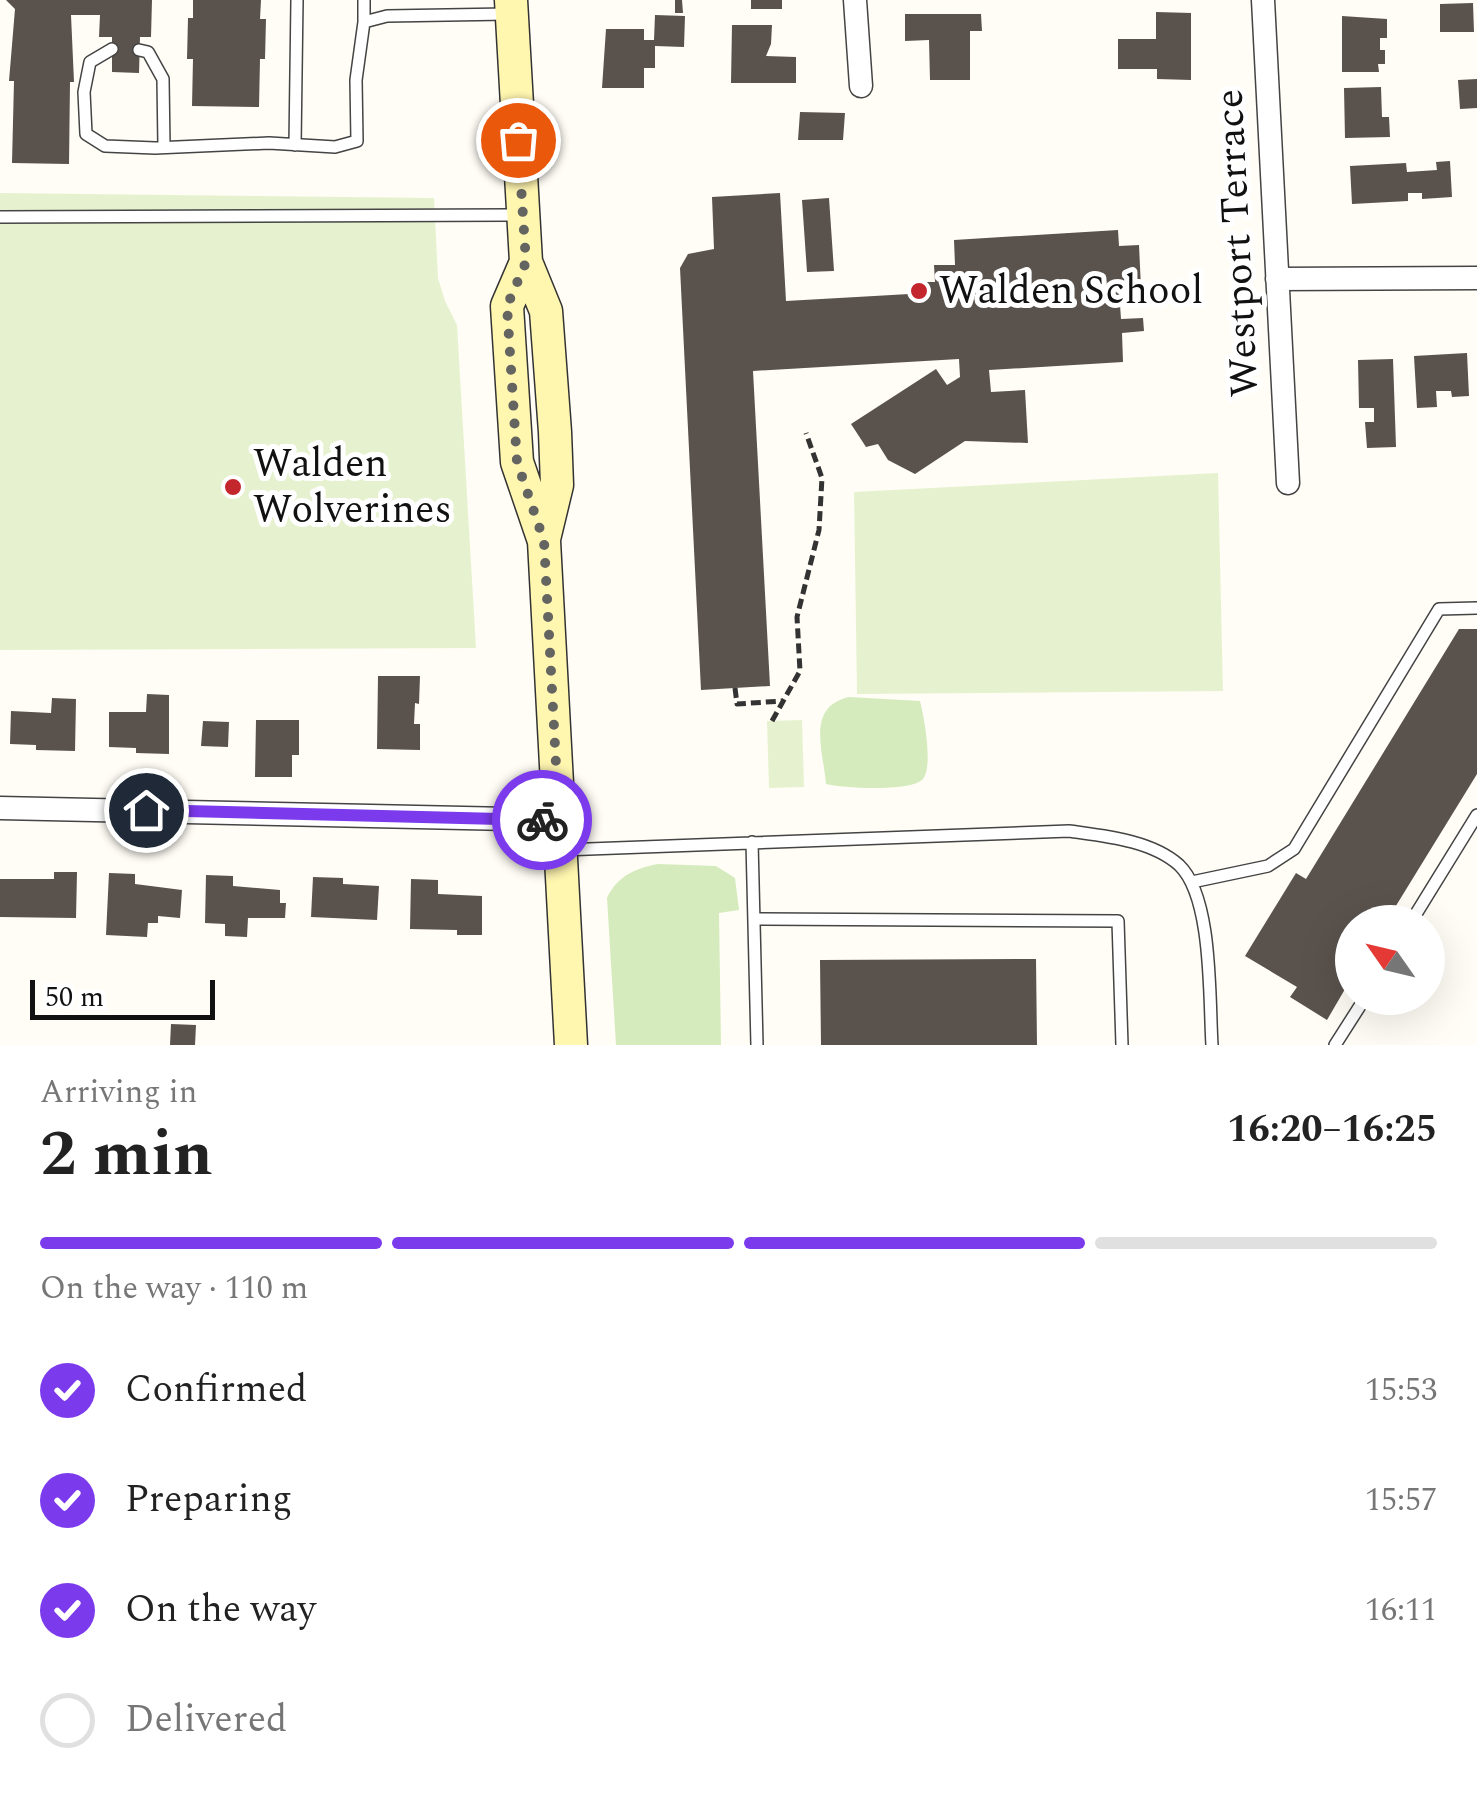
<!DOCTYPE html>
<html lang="en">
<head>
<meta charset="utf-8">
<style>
  :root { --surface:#fff; --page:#f6f6f6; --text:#222; --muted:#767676; --line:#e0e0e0; --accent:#7c3aed }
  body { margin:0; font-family:Spectral,serif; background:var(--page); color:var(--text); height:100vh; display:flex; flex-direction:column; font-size:38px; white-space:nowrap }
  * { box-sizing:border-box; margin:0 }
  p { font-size:32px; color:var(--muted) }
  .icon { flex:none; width:55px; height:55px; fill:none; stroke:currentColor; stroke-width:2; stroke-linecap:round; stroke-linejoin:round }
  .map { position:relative; height:1045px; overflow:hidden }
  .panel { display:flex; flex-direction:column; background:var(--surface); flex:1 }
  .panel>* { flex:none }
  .needle { width:65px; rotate:304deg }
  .buttons { position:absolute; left:1335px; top:905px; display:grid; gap:20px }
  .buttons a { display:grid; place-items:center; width:110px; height:110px; border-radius:50%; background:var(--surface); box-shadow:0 10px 40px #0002; font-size:50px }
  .scale { position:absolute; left:30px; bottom:25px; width:185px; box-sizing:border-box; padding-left:10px; border:5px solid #111; border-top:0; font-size:28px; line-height:35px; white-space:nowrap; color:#111; -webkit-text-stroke:8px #fff; paint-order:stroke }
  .pin { position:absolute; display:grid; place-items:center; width:85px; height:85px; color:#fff; margin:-42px; border:5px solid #fff; border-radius:50%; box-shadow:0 2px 10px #0007 }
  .courier { position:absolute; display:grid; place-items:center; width:100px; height:100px; margin:-50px; border:8px solid #7c3aed; border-radius:50%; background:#fff; color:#222; box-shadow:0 2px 12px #0007 }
  .overview em { font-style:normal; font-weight:700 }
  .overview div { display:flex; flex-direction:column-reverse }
  .overview { display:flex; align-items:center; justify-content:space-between; height:170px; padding:0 40px }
  h1 { font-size:65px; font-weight:700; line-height:75px }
  .bar { display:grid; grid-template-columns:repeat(4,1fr); gap:15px 10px; align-content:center; height:120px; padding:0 40px }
  .bar i { height:12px; border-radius:8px; background:var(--line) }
  .bar .on { background:var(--accent) }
  .bar p { grid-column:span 4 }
  ol { padding:0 40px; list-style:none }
  li { display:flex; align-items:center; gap:30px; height:110px }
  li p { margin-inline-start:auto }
  li .icon { padding:10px; border-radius:50%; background:var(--accent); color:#fff; stroke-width:4 }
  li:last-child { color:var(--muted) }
  li i { width:55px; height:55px; border:5px solid var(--line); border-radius:50% }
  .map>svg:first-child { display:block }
</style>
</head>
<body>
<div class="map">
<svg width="1477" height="1045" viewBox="0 0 1477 1045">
  <rect width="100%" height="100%" fill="#fffdf5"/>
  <path fill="#d5ebbd" d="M 849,697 L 920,701 C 924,716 934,769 922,780 C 908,792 843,788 826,784 C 823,749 806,707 849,697 Z
    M 658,864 L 716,866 L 735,878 L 739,910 L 719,913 L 721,1045 L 616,1045 L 607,898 C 617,876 636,868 658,864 Z"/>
  <path fill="#e6f2cf" d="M 0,193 L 434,198 L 438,278 L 445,301 L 457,325 L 476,648 L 0,650 Z
    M 1218,473 L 1223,691 L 857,694 L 854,492 Z
    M 802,720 L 804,787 L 769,788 L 767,721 Z"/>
  <path fill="#5a524d" d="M 6,0 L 152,0 L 151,37 L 140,37 L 139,73 L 112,72 L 112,37 L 99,37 L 100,15 L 71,15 L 74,82 L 70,82 L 69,164 L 12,163 L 14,81 L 9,81 L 15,9 Z
    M 193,0 L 261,0 L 260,19 L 266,19 L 265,59 L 260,59 L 259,107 L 192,106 L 193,59 L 187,59 L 188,18 L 193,18 Z
    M 675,0 L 682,0 L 683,13 L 675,13 Z
    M 751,0 L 782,0 L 782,9 L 751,9 Z
    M 1473,3 L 1474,32 L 1440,32 L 1440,4 Z
    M 1156,12 L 1191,13 L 1191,80 L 1157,79 L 1157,69 L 1118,69 L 1118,39 L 1156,39 Z
    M 905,14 L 981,14 L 982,31 L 970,31 L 970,80 L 930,80 L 929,40 L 905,41 Z
    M 655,15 L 685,16 L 684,47 L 655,46 L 655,68 L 644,68 L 644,88 L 602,88 L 606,29 L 644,29 L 644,40 L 654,40 Z
    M 1342,16 L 1387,19 L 1387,38 L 1380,38 L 1380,50 L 1385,50 L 1385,64 L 1378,64 L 1379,72 L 1342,72 Z
    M 732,25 L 772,25 L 771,44 L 766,56 L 796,57 L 796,83 L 731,83 Z
    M 1477,79 L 1477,108 L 1460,109 L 1458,80 Z
    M 1381,87 L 1382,117 L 1389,117 L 1390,137 L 1345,138 L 1344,88 Z
    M 800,112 L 845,113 L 843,140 L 798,140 Z
    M 1450,161 L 1452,197 L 1422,199 L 1422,193 L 1408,193 L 1408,201 L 1352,204 L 1350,166 L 1406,163 L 1407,172 L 1437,170 L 1436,162 Z
    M 780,193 L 786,301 L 927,293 L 926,282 L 935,282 L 934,265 L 955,265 L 954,240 L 1118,230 L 1119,246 L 1139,245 L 1141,288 L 1119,290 L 1121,319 L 1143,318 L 1144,331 L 1122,333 L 1123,362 L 989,370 L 991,392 L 1025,390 L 1028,443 L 965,441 L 915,474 L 888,460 L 878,444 L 866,447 L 851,424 L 936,369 L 947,385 L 960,377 L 959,359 L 753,371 L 770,686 L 701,690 L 680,268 L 688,254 L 714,249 L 712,197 Z
    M 829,198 L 834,271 L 807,272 L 802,200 Z
    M 1467,353 L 1469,396 L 1452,397 L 1451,391 L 1436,391 L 1437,407 L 1417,408 L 1414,356 Z
    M 1393,359 L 1396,447 L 1367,448 L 1365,422 L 1374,422 L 1374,408 L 1359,408 L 1358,360 Z
    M 1459,629 L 1477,629 L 1477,774 L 1386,922 L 1352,922 L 1352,977 L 1327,1020 L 1290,997 L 1297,987 L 1245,956 L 1296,873 L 1306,879 Z
    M 378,676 L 420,676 L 419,704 L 415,703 L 414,724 L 420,724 L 420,750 L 377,749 Z
    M 147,694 L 169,695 L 169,754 L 136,753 L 136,748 L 109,747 L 109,712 L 146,712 Z
    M 52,698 L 76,699 L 75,751 L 36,750 L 36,745 L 10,744 L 11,711 L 51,713 Z
    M 256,720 L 299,720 L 299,755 L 292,755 L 292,777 L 255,777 Z
    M 203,721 L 229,722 L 228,747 L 201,746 Z
    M 54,872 L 77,872 L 76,918 L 0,917 L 0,879 L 54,879 Z
    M 109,873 L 135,874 L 135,884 L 182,890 L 180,918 L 158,916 L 158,923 L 148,923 L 147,937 L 106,935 Z
    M 206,875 L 233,876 L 233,886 L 280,890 L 280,903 L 286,903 L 285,918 L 248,918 L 247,937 L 225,936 L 225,924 L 205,923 Z
    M 313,877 L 343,878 L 343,884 L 379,886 L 377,920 L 311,917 Z
    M 411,879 L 438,880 L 438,894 L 482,896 L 482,935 L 457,935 L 457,930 L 410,929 Z
    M 1036,959 L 1037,1045 L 821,1045 L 820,960 Z
    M 171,1024 L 196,1025 L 195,1045 L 170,1045 Z"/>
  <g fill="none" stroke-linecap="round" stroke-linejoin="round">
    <g stroke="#444" stroke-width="14">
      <path id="lane" d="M 364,0 L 364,22
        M 112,49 L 90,62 L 84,92 L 86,134 L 105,146 L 155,148 L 269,143 L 335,147 L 357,141 L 356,80 L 364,22 L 387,16 L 507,14
        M 139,50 L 148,52 L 163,79 L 164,147
        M 295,145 L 297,0
        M 0,217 L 519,215
        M 752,842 L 757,1045
        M 562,850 L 1069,831 C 1104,836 1151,840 1179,865 C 1213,897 1209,999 1212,1045
        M 1192,882 L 1268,866 L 1294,849 L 1439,609 L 1477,608
        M 754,919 L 1118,921 L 1122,1045
        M 1411,922 L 1477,815
        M 1335,1045 L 1365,998"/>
    </g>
    <g stroke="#444" stroke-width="25">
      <path id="street" d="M 855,0 L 861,86
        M 1263,0 L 1288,483
        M 1277,279 L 1477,278
        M 0,808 L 559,820"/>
    </g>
    <g stroke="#333" stroke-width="35">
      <path id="secondary" d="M 511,0 L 526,262 L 546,311 L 555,432 L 557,485 L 544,539
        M 526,262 L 507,306 L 508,322 L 517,462 L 544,541 L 571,1045"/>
    </g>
    <path stroke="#333" stroke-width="5" stroke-dasharray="10 5" stroke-linecap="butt" d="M 735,688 L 737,704 L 782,701
      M 772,721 L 800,671 L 797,617 L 819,530 L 822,478 L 806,433"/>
    <use href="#lane" stroke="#fff" stroke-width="11"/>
    <use href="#street" stroke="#fff" stroke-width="22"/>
    <use href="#secondary" stroke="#fff6b0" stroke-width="32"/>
  </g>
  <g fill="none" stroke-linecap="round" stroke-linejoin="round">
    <path stroke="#646461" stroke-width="10" stroke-dasharray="0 18" d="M 518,140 L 526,262 L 507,306 L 508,322 L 517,462 L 544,541 L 559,820 L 542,820"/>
    <path stroke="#7c3aed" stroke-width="12" d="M 146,810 L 542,820"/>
  </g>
  <g fill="#c4262e" stroke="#fff" stroke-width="4">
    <circle cx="919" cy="291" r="10"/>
    <circle cx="233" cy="487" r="10"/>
  </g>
  <g text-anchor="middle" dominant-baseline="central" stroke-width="10" stroke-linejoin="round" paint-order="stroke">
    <g font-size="40" fill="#111" stroke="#fff">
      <text transform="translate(1238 243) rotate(-93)">Westport Terrace</text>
    </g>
    <g font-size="40" fill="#111" stroke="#fff" text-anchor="start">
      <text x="939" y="291">Walden School</text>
      <text x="253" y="464">Walden<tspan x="253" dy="46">Wolverines</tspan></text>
    </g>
  </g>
</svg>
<div class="buttons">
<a><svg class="needle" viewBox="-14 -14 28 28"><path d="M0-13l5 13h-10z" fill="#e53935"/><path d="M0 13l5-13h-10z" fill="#767676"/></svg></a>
</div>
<div class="scale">50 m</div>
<div class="pin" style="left:518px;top:140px;background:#ea580c"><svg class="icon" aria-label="bag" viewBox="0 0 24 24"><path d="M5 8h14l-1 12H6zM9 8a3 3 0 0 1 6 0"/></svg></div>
<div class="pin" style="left:146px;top:810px;background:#1f2937"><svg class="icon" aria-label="home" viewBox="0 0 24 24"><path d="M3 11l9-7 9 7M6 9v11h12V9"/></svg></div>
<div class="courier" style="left:542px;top:820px"><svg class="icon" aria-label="bike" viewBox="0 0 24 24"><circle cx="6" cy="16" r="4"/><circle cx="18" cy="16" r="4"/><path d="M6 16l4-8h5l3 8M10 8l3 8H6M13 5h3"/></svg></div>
</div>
<section class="panel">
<div class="overview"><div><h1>2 min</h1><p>Arriving in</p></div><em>16:20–16:25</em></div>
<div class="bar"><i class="on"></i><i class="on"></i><i class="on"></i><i></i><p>On the way · 110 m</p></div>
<ol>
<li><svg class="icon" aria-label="check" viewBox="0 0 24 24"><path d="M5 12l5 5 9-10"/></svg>Confirmed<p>15:53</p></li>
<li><svg class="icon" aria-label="check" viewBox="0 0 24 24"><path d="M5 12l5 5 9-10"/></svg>Preparing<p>15:57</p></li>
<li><svg class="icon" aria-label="check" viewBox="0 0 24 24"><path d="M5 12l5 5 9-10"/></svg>On the way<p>16:11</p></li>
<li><i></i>Delivered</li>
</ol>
</section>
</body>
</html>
